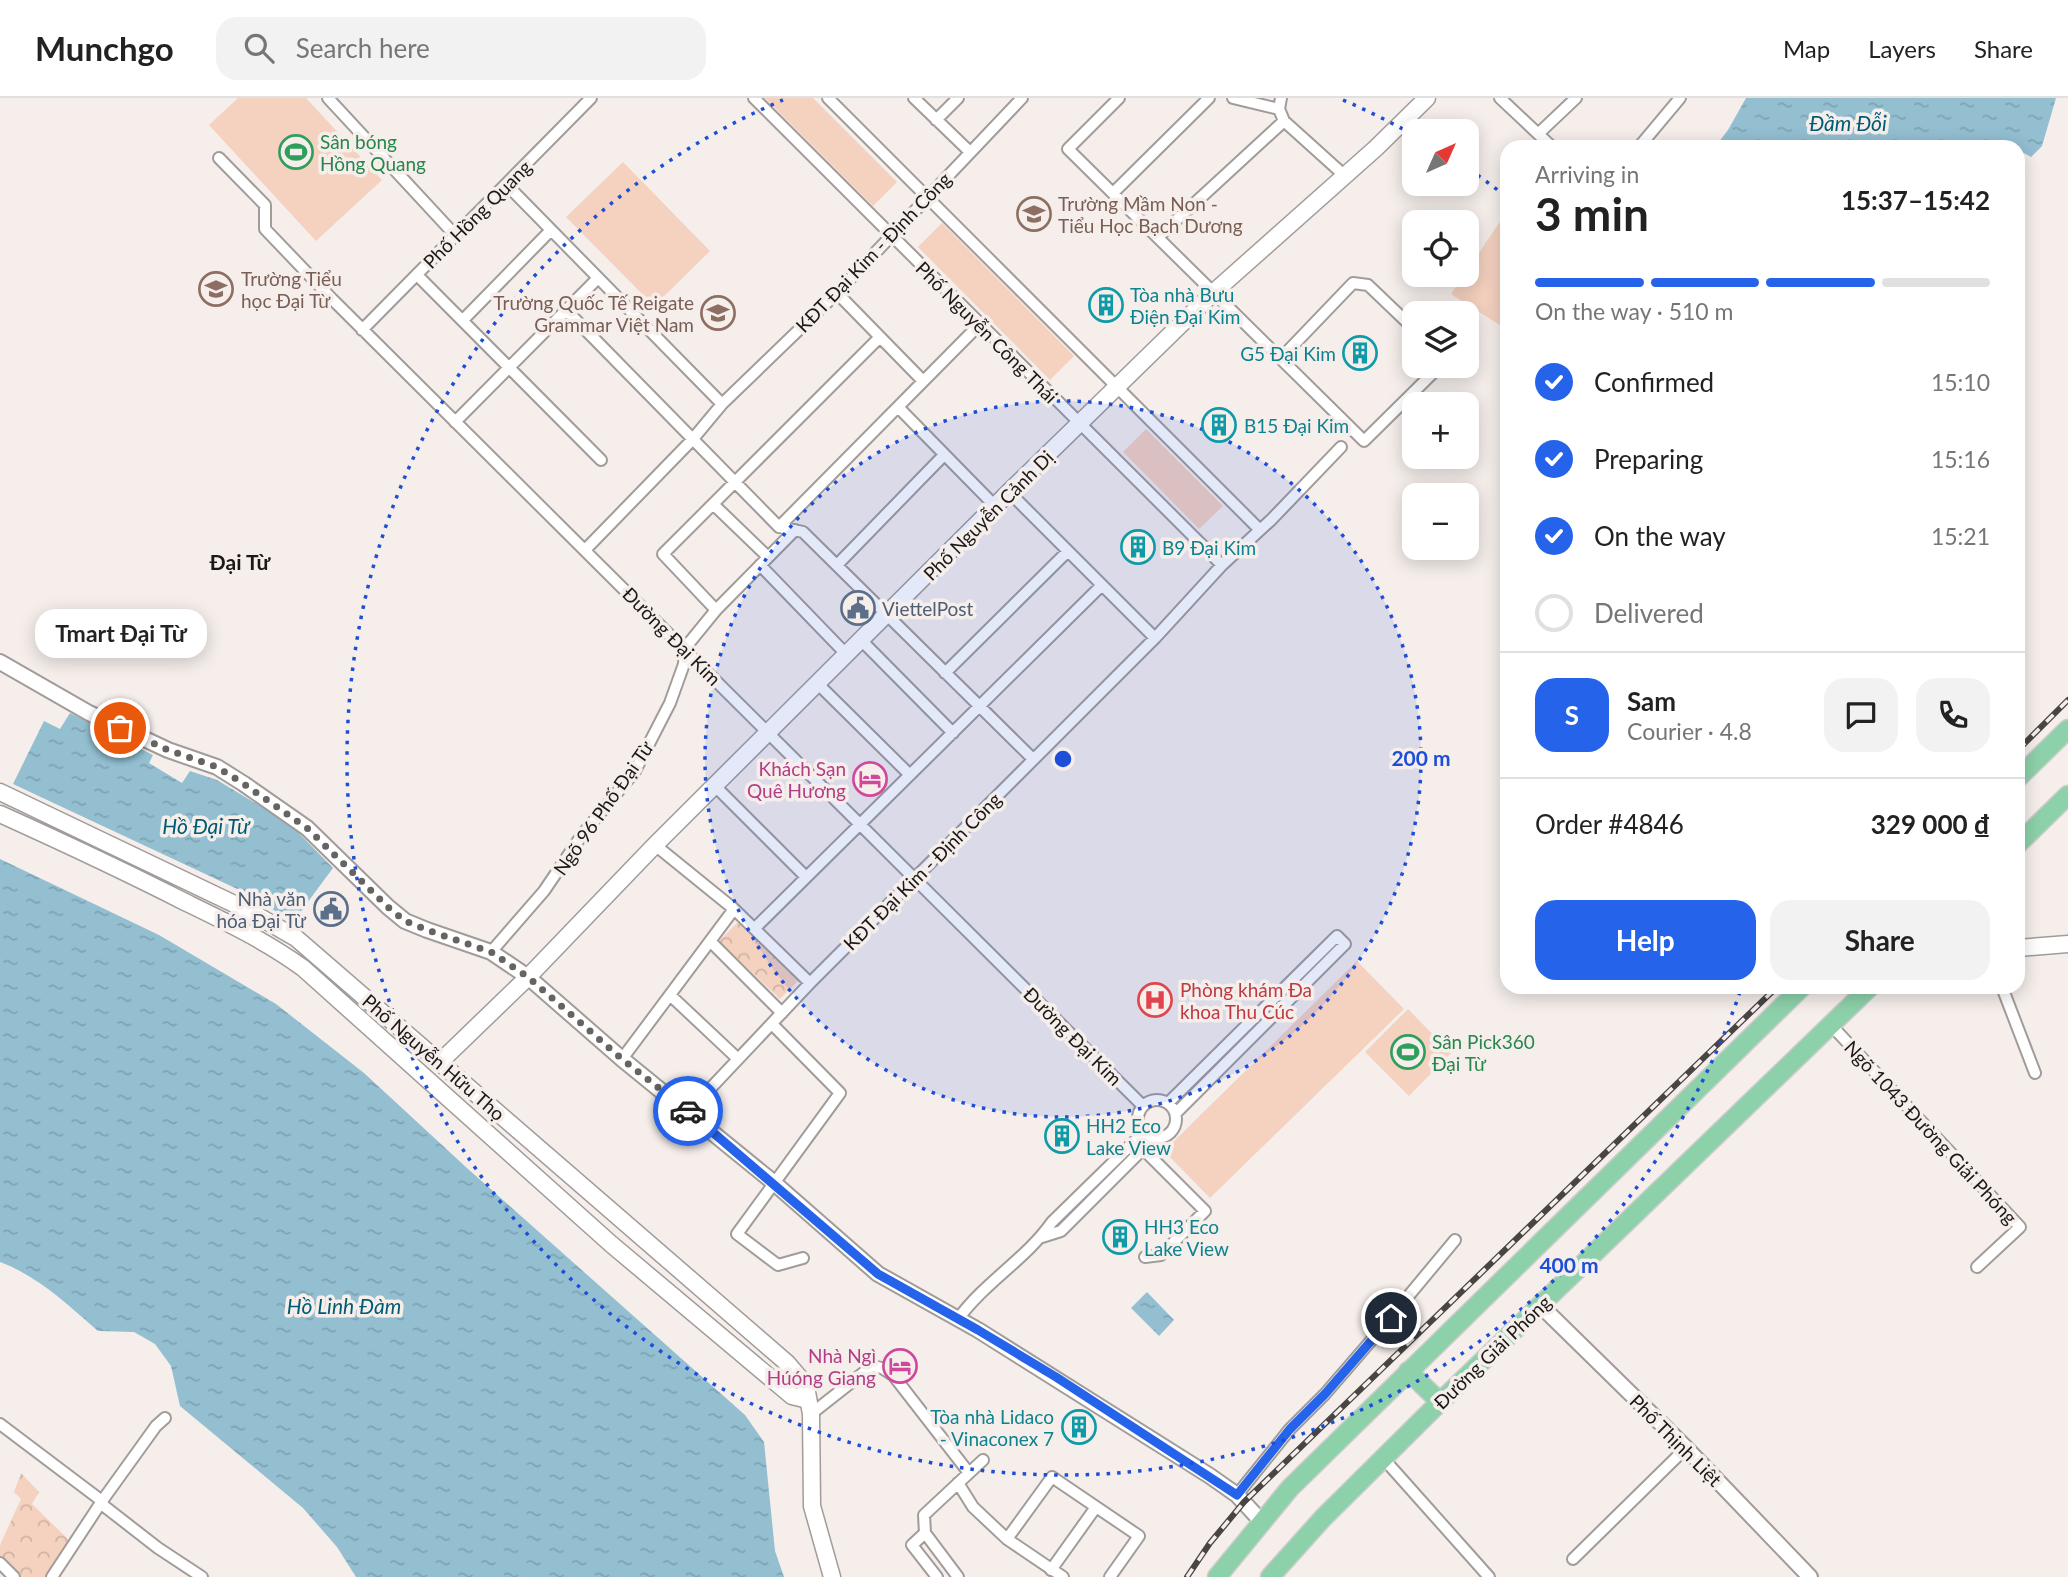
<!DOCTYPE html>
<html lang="en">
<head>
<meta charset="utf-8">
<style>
  :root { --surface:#fff; --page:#f2f2f2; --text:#222; --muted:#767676; --line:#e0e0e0; --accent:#2563eb }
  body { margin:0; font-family:Lato,sans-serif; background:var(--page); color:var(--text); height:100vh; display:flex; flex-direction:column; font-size:26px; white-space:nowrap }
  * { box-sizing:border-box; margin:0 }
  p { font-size:23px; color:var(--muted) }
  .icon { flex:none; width:38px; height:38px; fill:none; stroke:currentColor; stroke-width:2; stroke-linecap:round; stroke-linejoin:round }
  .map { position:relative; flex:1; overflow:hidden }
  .drawer { position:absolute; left:1500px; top:42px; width:525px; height:854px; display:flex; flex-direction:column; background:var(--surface); border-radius:21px; box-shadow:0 4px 18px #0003 }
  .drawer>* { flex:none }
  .needle { width:46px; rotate:45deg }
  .controls { position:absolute; left:1402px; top:21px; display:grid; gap:14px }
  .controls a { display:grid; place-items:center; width:77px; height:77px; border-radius:14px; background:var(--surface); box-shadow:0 4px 18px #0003; font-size:35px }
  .pin { position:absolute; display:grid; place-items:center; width:60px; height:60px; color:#fff; margin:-30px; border:4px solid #fff; border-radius:50%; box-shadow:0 2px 7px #0007 }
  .courier { position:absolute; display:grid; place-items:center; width:70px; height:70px; margin:-35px; border:5px solid #2563eb; border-radius:50%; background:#fff; color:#222; box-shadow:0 2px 9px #0007 }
  .bubble { position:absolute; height:49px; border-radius:21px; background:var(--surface); box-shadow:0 4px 18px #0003; font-size:23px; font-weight:700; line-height:49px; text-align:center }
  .headline em { font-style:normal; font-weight:700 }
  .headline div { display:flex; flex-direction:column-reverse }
  .headline { display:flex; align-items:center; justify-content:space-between; height:119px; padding:0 35px }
  h1 { font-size:46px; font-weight:700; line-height:52px }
  .bar { display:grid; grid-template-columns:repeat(4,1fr); gap:10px 7px; align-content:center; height:84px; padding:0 35px }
  .bar i { height:9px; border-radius:5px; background:var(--line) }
  .bar .selected { background:var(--accent) }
  .bar p { grid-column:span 4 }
  .line { display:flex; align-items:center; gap:18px; padding:0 35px; border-top:2px solid var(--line) }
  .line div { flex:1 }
  .round { display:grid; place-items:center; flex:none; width:74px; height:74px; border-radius:21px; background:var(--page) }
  ol { padding:0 35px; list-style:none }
  li { display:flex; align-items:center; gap:21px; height:77px }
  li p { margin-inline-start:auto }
  li .icon { padding:7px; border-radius:50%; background:var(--accent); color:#fff; stroke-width:4 }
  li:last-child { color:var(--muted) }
  li i { width:38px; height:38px; border:4px solid var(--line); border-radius:50% }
  .button { display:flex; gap:14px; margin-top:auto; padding:14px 35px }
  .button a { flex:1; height:80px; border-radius:21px; background:var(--accent); color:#fff; font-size:28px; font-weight:700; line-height:80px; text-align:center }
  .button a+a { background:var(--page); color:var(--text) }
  header { display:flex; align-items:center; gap:42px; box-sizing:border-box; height:98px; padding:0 35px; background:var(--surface); border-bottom:2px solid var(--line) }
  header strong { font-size:33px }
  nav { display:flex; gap:38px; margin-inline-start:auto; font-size:24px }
  .search { width:490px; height:63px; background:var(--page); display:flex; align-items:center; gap:18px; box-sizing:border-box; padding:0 24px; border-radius:21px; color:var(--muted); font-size:26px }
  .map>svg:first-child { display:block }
</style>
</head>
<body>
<header>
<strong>Munchgo</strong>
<div class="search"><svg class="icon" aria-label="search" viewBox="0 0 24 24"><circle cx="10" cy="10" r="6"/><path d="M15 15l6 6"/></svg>Search here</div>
<nav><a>Map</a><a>Layers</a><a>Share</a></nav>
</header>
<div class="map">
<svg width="2068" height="1479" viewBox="0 0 2068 1479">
  <defs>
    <pattern id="park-crowns" width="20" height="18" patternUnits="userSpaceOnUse" patternTransform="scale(1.75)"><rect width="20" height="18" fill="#f5d1bf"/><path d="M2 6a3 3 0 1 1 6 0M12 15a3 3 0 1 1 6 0" fill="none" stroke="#d1b3a3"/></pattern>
    <pattern id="water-ripples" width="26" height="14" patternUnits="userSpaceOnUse" patternTransform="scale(1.75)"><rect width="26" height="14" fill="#93bfd1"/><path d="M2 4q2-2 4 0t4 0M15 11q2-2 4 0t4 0" fill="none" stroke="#7ea3b3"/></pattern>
  </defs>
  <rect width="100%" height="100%" fill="#f5eeeb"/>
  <path fill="#f5d1bf" d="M 238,0 L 306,0 L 382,82 L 316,143 L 209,27 Z
    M 765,0 L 813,0 L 897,84 L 873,108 Z
    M 623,64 L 710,153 L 654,208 L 566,119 Z
    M 1507,113 L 1507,229 L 1506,231 L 1451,196 L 1464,177 L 1466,177 L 1467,173 Z
    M 942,125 L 1074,258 L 1050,282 L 918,149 Z
    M 1146,331 L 1223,408 L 1199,431 L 1123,354 Z
    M 1357,863 L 1404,911 L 1210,1100 L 1164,1053 Z
    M 1408,911 L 1451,955 L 1409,998 L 1365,954 Z"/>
  <path fill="url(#park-crowns)" d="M 738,824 L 799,882 L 780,901 L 719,843 Z
    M 21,1375 L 39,1394 L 32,1406 L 70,1443 L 49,1479 L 21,1479 L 0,1458 L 0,1447 L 21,1401 L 14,1394 Z"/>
  <path fill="url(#water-ripples)" d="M 1746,0 L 2056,0 L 2042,48 L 2031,59 L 2024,55 L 2018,60 L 2018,49 L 1715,49 L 1728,32 Z
    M 70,615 L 153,657 L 149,665 L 182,685 L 190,673 L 217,682 L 290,726 L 333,770 L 293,824 L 248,796 L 13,686 L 44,623 L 60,631 Z
    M 0,761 L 159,837 L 276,906 L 364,975 L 468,1071 L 745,1317 L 764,1344 L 775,1453 L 784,1479 L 356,1479 L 337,1449 L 303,1410 L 180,1308 L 171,1268 L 155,1246 L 134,1234 L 98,1233 C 68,1207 38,1178 0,1164 Z
    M 1147,1194 L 1174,1222 L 1159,1238 L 1131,1210 Z"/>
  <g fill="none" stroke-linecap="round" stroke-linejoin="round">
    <g stroke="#a19c99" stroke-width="14">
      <path id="minor" d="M 328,0 L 455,137
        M 754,0 L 1222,467
        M 828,0 L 1259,431
        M 914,0 L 970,54
        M 1119,0 L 1068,51 L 1364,343 L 1440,268
        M 1233,0 L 1279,11
        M 1281,0 L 1279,11 L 1284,23 L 1345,78
        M 1500,0 L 1552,49
        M 936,22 L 958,0
        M 1538,36 L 1576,0
        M 1639,49 L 1680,0
        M 219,60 L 265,107 L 265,131 L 332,201 L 1143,1008
        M 506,86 L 722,306
        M 1113,95 L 1209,0
        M 1158,139 L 1284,23
        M 417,177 L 601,362
        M 837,195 L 923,283
        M 566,212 L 779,429 L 803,434 L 1033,661
        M 463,222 L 551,132
        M 362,232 L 591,0
        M 1282,259 L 1353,185 L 1368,187 L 1414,231
        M 898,309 L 995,408
        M 455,324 L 598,180
        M 1009,394 L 1155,540
        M 713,406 L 768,459
        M 779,429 L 980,226
        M 585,452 L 692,342 L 722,306 L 837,195 L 1022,0
        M 760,467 L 847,557
        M 837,467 L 944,357
        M 716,512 L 663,456 L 880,239
        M 862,543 L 953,635
        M 945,575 L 1068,453
        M 818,586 L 910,677
        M 715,688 L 806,779
        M 655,747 L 734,811 L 810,885
        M 755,830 L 1102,487
        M 711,844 L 782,915
        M 491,854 L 544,793 L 582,737 L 635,673 L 670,605 L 684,566 L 685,550 L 716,512 L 795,432
        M 2002,889 L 2035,975
        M 670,897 L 737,960
        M 772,926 L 840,995 L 737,1136 L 778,1167 L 803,1160
        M 1831,927 L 2020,1129 L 1977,1169
        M 622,961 L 734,811
        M1138 1021a19 19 0 1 1 38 0a19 19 0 1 1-38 0Z
        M 1168,1005 L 1337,838 L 1345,846 L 1176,1015
        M 689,1013 L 810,885 L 1155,540 L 1222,467 L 1271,422 L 1341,349
        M 1143,1051 L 1205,1113 L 1161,1157 L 1145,1159
        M 1042,1139 L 1061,1133 L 1154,1040
        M 958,1221 C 985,1184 1026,1161 1052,1124 L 1143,1035
        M 811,1316 L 872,1268 L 882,1270 L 893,1277 L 969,1375
        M 0,1326 L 102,1403 L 104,1408 L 158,1450 L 202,1479
        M 1383,1360 L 1489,1479
        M 958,1385 L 973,1409 L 1007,1441 L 1063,1479
        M 1237,1397 L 1290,1331 L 1325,1296 L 1376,1237 L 1455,1142
        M 925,1435 L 912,1447 L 937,1479
        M 1007,1441 L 1052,1379 L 1139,1438 L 1110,1479
        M 1573,1461 L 1686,1350
        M 0,1465 L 14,1479
        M 1051,1472 L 1096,1409
        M 52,1479 L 102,1403 L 156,1328 L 165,1320
        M 958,1479 L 925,1435 L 924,1417 L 983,1362"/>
    </g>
    <g stroke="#a19c99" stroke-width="18">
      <path id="tertiary" d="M 0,564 L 89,615 L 168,652 L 217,669 L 244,686 L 307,730 L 388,809 L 405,823 L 427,832 L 491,854 L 528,879 L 622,961 L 773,1084 L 878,1176 L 978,1232 L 1210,1378 L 1237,1397 L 1262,1424
        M 1540,1207 L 1686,1350 L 1810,1479"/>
    </g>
    <g stroke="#a19c99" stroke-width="19">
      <path id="secondary" d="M 0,694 L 251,814 L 296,840 L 787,1265 L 804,1285 L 807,1294 L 811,1316 L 812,1408 L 832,1479
        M 0,716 C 62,744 124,773 185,804 C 226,824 266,843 303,870 L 611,1146 L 792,1298 L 808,1302
        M 2018,850 L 2068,846
        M 440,964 L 528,879 L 655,747 L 1009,394 L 1214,194 L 1376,50 L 1427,0"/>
    </g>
    <g stroke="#cdcccc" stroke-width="21">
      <path id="primary" d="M 2018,680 L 2068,631
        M 2018,746 L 2068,697
        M 1408,1273 L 1440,1304
        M 1217,1479 L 1290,1390 L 1802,889
        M 1270,1479 L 1323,1420 L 1440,1304 L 1870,889"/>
    </g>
    <use href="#minor" stroke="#fff" stroke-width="10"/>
    <use href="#tertiary" stroke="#fff" stroke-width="14"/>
    <use href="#secondary" stroke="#fff" stroke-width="16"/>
    <use href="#primary" stroke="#8dd1aa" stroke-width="18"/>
    <g stroke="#494544" stroke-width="6">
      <path id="rail" d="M 2018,652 L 2068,602
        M 1187,1479 L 1210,1445 L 1244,1404 L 1777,889"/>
    </g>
    <use href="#rail" stroke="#f5eeeb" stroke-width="3.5" stroke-dasharray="10" stroke-linecap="butt"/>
  </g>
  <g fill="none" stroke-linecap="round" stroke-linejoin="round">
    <path stroke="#676361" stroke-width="7" stroke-dasharray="0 12.6" d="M 120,630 L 168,652 L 217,669 L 244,686 L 307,730 L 388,809 L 405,823 L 427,832 L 491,854 L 528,879 L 622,961 L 688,1013"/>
    <path stroke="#2563eb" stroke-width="9" d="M 688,1013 L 878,1176 L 978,1232 L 1056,1279 L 1237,1397 L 1290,1331 L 1325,1296 L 1391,1220"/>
  </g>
  <circle cx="1063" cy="661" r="358" fill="#1d4ed8" fill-opacity=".12"/>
  <g fill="none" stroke="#1d4ed8" stroke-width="3.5" stroke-dasharray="3.5 7">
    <circle cx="1063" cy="661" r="358"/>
    <path d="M1740 894A716 716 0 1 1 783 2M1343 2A716 716 0 0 1 1410 35M1469 71A716 716 0 0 1 1504 97"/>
  </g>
  <defs>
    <g id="stadium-ring" transform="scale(1.75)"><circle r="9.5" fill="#f5eeeb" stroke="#2e9e5b" stroke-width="1.5"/><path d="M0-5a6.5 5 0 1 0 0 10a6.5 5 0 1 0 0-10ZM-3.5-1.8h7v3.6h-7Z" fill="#2e9e5b"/></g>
    <g id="school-ring" transform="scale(1.75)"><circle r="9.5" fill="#f5eeeb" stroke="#8d6e63" stroke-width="1.5"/><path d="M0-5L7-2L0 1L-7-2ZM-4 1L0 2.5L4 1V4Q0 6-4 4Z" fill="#8d6e63"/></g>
    <g id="building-ring" transform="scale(1.75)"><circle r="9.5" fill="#f5eeeb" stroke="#0f9aa8" stroke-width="1.5"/><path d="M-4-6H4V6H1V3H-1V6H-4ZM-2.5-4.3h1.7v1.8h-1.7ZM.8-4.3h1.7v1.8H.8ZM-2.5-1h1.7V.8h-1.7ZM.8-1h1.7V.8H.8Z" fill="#0f9aa8"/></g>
    <g id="civic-ring" transform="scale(1.75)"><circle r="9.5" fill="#f5eeeb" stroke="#5c6f8a" stroke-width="1.5"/><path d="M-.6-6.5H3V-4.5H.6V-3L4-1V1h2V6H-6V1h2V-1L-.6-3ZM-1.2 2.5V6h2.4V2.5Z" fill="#5c6f8a"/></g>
    <g id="hotel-ring" transform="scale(1.75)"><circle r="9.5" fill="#f5eeeb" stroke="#d1479c" stroke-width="1.5"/><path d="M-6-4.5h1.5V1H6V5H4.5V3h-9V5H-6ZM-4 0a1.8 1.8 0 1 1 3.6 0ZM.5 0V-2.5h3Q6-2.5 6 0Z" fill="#d1479c"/></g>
    <g id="hospital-ring" transform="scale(1.75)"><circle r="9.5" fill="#f5eeeb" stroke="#e0444e" stroke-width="1.5"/><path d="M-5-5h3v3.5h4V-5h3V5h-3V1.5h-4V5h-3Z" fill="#e0444e"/></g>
  </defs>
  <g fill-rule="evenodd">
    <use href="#stadium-ring" x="296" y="54"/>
    <use href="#school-ring" x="1034" y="116"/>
    <use href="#school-ring" x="216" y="191"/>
    <use href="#building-ring" x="1106" y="207"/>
    <use href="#school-ring" x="718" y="215"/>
    <use href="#building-ring" x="1360" y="255"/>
    <use href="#building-ring" x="1219" y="327"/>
    <use href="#building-ring" x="1138" y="449"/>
    <use href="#civic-ring" x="858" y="510"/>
    <use href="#hotel-ring" x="870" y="681"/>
    <use href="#civic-ring" x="331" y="811"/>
    <use href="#hospital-ring" x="1155" y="902"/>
    <use href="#stadium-ring" x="1408" y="954"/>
    <use href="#building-ring" x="1062" y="1038"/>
    <use href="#building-ring" x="1120" y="1139"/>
    <use href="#hotel-ring" x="900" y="1268"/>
    <use href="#building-ring" x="1079" y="1329"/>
  </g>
  <g text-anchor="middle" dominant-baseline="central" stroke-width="7" stroke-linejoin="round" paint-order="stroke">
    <g font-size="19" fill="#27864d" stroke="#f5eeeb" text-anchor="start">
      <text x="320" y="43">Sân bóng<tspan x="320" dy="22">Hồng Quang</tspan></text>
      <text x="1432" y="943">Sân Pick360<tspan x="1432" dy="22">Đại Từ</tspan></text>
    </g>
    <g font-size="19" fill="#785e54" stroke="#f5eeeb" text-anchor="start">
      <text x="1058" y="105">Trường Mầm Non -<tspan x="1058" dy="22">Tiểu Học Bạch Dương</tspan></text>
      <text x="241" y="180">Trường Tiểu<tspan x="241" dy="22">học Đại Từ</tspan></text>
      <text x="694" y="204" text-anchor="end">Trường Quốc Tế Reigate<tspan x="694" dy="22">Grammar Việt Nam</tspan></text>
    </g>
    <g font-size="19" fill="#1b1817" stroke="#f5eeeb">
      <text transform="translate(477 116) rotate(-45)">Phố Hồng Quang</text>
      <text transform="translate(873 154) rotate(-46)">KĐT Đại Kim - Định Công</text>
      <text transform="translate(987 234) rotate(45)">Phố Nguyễn Công Thái</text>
      <text transform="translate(988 417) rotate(-45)">Phố Nguyễn Cảnh Dị</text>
      <text transform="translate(672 538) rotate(45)">Đường Đại Kim</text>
      <text transform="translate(603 710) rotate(-55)">Ngõ 96 Phố Đại Từ</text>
      <text transform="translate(922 773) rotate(-45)">KĐT Đại Kim - Định Công</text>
      <text transform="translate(1073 938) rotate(45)">Đường Đại Kim</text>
      <text transform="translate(434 959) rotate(41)">Phố Nguyễn Hữu Thọ</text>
      <text transform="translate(1931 1034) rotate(47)">Ngõ 1043 Đường Giải Phóng</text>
      <text transform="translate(1492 1254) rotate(-44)">Đường Giải Phóng</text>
      <text transform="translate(1676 1342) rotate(45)">Phố Thịnh Liệt</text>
    </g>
    <g font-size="19" fill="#0d838f" stroke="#f5eeeb" text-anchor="start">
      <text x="1130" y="196">Tòa nhà Bưu<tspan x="1130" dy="22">Điện Đại Kim</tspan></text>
      <text x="1336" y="255" text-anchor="end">G5 Đại Kim</text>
      <text x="1244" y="327">B15 Đại Kim</text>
      <text x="1162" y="449">B9 Đại Kim</text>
      <text x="1086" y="1027">HH2 Eco<tspan x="1086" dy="22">Lake View</tspan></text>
      <text x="1144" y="1128">HH3 Eco<tspan x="1144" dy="22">Lake View</tspan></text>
      <text x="1054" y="1318" text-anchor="end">Tòa nhà Lidaco<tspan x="1054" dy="22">- Vinaconex 7</tspan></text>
    </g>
    <g font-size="19" fill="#4e5e75" stroke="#f5eeeb" text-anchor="start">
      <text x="882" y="510">ViettelPost</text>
      <text x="306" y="800" text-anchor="end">Nhà văn<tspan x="306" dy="22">hóa Đại Từ</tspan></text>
    </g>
    <g font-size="19" fill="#b23c85" stroke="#f5eeeb" text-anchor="end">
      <text x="846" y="670">Khách Sạn<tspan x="846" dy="22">Quê Hương</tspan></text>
      <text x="876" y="1257">Nhà Ngì<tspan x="876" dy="22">Húóng Giang</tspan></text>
    </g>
    <g font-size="19" fill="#be3a42" stroke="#f5eeeb" text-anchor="start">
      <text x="1180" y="891">Phòng khám Đa<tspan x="1180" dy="22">khoa Thu Cúc</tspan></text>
    </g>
    <g font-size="21" font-style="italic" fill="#005b74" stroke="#f5eeeb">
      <text x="1848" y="24">Đầm Đỗi</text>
      <text x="206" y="727">Hồ Đại Từ</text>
      <text x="344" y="1207">Hồ Linh Đàm</text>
    </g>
    <g font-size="21" font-weight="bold" fill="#1b1817" stroke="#f5eeeb">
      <text x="240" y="463">Đại Từ</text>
    </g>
  </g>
  <circle cx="1063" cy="661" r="10" fill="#1d4ed8" stroke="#f5eeeb" stroke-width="3.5"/>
  <g font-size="21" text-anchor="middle" font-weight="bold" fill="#1d4ed8" stroke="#f5eeeb" stroke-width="7" stroke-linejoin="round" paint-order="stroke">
    <text x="1421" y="668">200 m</text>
    <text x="1569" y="1175">400 m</text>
  </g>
</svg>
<div class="controls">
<a><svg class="needle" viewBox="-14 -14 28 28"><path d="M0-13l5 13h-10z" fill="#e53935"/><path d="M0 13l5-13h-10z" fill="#767676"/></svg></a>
<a><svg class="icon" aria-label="locate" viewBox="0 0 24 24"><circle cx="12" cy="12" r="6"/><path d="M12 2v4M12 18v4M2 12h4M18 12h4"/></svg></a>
<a><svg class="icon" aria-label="layers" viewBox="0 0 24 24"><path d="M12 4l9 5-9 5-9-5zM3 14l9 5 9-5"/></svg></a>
<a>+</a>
<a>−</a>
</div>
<div class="pin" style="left:120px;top:630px;background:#ea580c"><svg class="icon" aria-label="bag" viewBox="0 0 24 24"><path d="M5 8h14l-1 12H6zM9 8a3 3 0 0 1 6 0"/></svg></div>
<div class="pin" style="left:1391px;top:1220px;background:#1f2937"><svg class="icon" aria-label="home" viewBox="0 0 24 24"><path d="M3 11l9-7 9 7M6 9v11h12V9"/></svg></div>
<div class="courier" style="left:688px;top:1013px"><svg class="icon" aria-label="car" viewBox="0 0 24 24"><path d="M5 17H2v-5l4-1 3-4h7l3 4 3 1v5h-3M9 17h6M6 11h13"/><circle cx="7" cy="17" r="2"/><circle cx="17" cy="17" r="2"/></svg></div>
<div class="bubble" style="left:35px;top:511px;width:172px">Tmart Đại Từ</div>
<section class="drawer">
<div class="headline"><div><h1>3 min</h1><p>Arriving in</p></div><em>15:37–15:42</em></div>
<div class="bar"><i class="selected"></i><i class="selected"></i><i class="selected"></i><i></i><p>On the way · 510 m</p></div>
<ol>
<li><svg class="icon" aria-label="check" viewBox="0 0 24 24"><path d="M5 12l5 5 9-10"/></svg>Confirmed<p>15:10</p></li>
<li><svg class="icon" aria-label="check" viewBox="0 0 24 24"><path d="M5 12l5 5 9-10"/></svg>Preparing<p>15:16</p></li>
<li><svg class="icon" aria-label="check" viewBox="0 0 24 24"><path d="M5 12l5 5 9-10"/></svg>On the way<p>15:21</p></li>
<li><i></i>Delivered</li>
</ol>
<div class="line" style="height:126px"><b class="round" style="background:var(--accent);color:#fff">S</b><div><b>Sam</b><p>Courier · 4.8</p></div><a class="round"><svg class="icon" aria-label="chat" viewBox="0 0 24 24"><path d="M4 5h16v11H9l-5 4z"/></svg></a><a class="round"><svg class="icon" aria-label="phone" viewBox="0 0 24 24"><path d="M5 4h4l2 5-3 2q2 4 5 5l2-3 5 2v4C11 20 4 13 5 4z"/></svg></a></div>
<div class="line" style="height:91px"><div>Order #4846</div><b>329 000 ₫</b></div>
<div class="button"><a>Help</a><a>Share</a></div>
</section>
</div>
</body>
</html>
